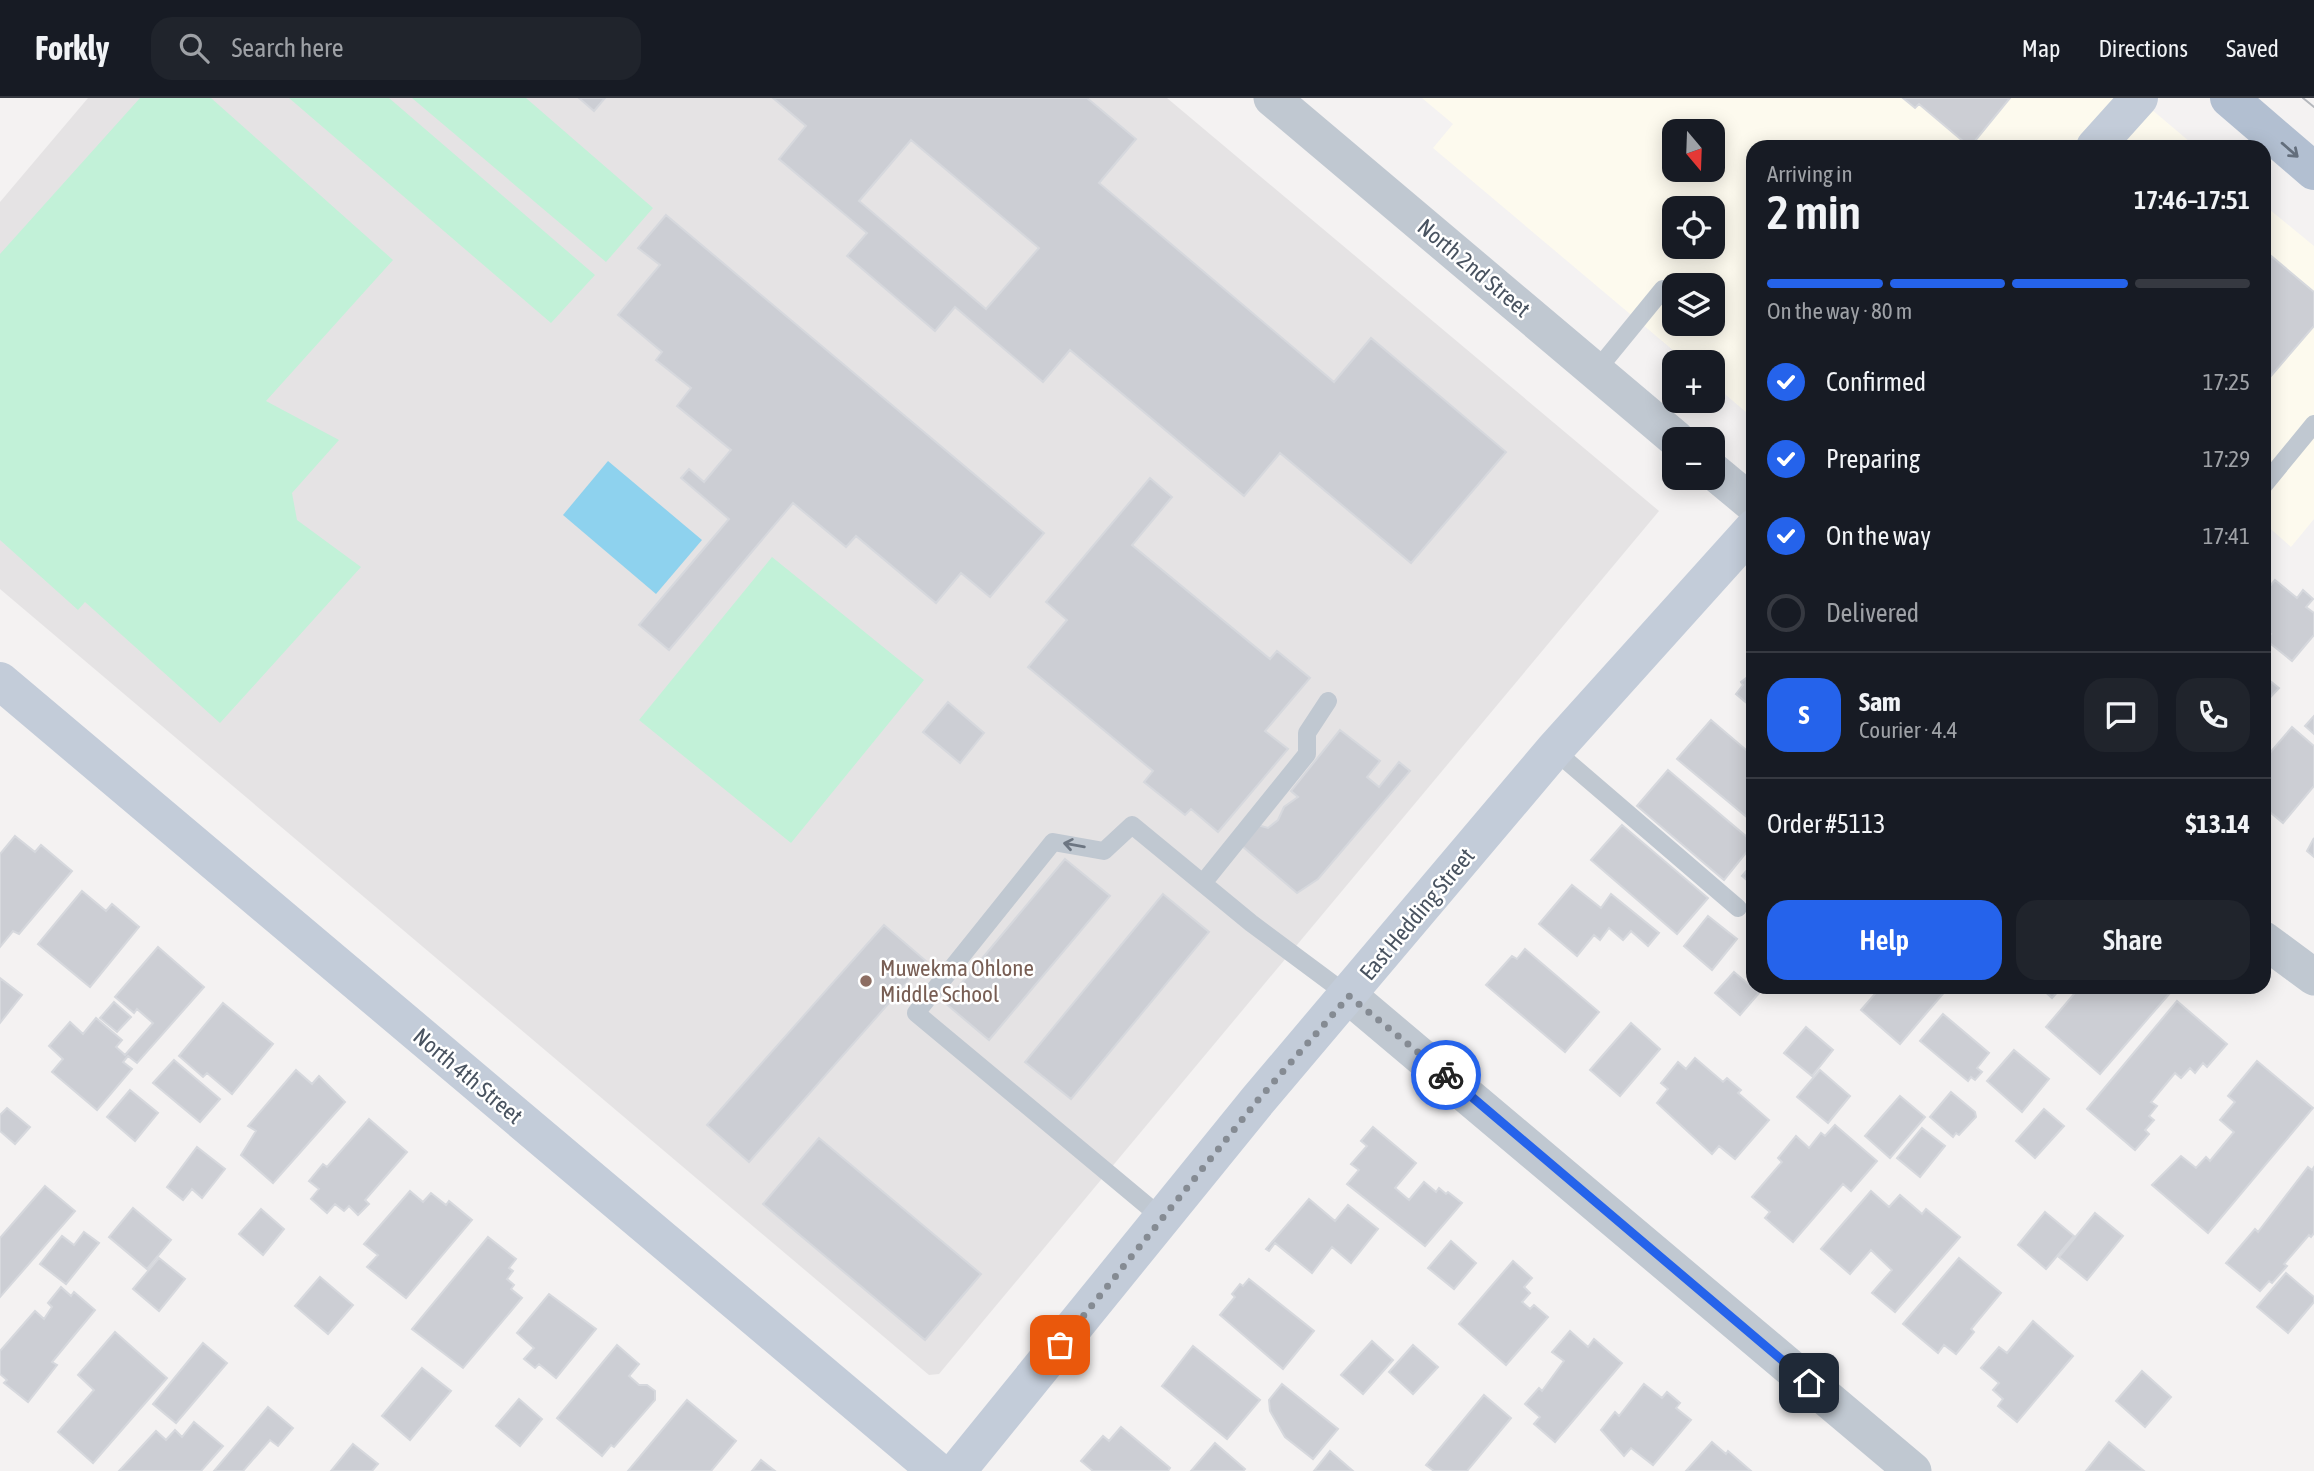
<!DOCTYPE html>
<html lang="en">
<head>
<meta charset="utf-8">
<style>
  :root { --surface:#171b24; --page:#20242c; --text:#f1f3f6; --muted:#9ea1a6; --line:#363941; --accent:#2563eb }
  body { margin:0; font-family:"Asap Condensed",sans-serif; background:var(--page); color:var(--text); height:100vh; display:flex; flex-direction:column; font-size:26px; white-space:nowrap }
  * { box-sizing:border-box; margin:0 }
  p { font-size:23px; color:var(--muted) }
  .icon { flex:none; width:38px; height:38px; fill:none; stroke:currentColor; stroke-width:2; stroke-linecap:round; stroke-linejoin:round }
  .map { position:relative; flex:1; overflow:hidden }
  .details { position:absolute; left:1746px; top:42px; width:525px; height:854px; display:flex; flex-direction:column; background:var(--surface); border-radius:21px; box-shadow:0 4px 18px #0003 }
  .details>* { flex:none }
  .needle { width:46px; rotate:161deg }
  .tools { position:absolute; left:1662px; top:21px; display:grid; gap:14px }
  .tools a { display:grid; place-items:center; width:63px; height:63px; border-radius:14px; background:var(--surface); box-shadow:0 4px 18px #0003; font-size:35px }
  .pin { position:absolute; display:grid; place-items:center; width:60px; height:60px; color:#fff; margin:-30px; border-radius:14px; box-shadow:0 4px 10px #0006 }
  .courier { position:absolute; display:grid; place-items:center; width:70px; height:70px; margin:-35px; border:5px solid #2563eb; border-radius:50%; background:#fff; color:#222; box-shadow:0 2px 9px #0007 }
  .summary em { font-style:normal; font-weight:600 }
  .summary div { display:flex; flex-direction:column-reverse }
  .summary { display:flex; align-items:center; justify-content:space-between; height:119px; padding:0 21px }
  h1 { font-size:46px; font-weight:600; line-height:52px }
  .bar { display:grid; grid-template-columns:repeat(4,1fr); gap:10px 7px; align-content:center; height:84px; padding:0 21px }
  .bar i { height:9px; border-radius:5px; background:var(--line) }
  .bar .current { background:var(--accent) }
  .bar p { grid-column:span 4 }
  .line { display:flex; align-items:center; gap:18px; padding:0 21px; border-top:2px solid var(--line) }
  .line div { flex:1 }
  .round { display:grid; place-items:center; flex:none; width:74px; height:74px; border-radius:21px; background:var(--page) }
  ol { padding:0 21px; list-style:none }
  li { display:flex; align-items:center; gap:21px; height:77px }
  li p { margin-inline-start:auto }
  li .icon { padding:7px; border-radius:50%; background:var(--accent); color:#fff; stroke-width:4 }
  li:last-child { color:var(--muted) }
  li i { width:38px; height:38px; border:4px solid var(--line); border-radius:50% }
  .primary-button { display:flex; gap:14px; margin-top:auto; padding:14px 21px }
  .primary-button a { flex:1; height:80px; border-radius:21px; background:var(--accent); color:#fff; font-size:28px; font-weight:600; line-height:80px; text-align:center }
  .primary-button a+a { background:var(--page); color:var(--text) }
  header { display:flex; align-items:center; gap:42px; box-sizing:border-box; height:98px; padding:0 35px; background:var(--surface); border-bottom:2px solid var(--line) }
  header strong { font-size:33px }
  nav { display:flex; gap:38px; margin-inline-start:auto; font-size:24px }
  .search { width:490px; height:63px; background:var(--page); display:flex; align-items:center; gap:18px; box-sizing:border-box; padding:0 24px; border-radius:21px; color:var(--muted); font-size:26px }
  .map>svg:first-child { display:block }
</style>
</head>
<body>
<header>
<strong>Forkly</strong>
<div class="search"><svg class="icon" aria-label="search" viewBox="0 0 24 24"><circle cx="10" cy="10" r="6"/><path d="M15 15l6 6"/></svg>Search here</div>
<nav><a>Map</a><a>Directions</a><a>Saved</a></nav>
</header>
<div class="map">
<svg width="2314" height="1373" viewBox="0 0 2314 1373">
  <rect width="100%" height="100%" fill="#f4f2f2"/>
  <path fill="#fdfaee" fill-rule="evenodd" d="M 1422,0 L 2138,0 L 2196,49 L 1754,49 L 1753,320 L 1713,286 L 1713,264 L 1687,264 L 1433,50 L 1453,26 ZM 1675,33 L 1713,33 L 1713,72 L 1675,72 ZM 1675,110 L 1713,110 L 1713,149 L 1675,149 ZM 1675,187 L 1713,187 L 1713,226 L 1675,226 Z
    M 2264,107 L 2314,148 L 2314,421 L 2291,449 L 2265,426 Z"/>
  <path fill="#e5e3e4" d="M 88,0 L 1167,0 L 1659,413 L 939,1276 L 929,1277 L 0,491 L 0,104 Z"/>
  <path fill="#c2f1d8" d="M 140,0 L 211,0 L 393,162 L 266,303 L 339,342 L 292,395 L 297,422 L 361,469 L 220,625 L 85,504 L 78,512 L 0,442 L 0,156 Z
    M 289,0 L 389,0 L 595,177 L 551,225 Z
    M 412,0 L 526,0 L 653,110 L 606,164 Z
    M 772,459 L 924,582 L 791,745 L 639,622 Z"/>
  <path fill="#8ed2ee" d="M 608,363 L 702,442 L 656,496 L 563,417 Z"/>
  <path fill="#ccced4" stroke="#d6d8dd" stroke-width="2" fill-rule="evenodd" d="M 579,0 L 605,0 L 594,13 Z
    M 773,0 L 1087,0 L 1136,41 L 1099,85 L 1334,284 L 1371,240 L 1506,354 L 1411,465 L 1280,355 L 1244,398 L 1070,252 L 1043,284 L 955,209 L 935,233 L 847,158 L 867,135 L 779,61 L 806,28 ZM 911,42 L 1039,150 L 986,211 L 859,103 Z
    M 1903,0 L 2010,0 L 1970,49 L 1919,6 L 1915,10 Z
    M 666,117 L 1044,435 L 990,499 L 961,475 L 936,505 L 856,438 L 846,449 L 793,405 L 669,552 L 639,527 L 729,421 L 681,380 L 689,371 L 704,384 L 731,352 L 677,308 L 691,290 L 656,262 L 662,254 L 618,217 L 660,167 L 638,150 Z
    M 2264,152 L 2314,194 L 2314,228 L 2264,286 Z
    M 1150,380 L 1172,399 L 1132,447 L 1270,561 L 1277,553 L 1310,580 L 1265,633 L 1288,651 L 1218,734 L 1191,711 L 1185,717 L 1144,684 L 1153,673 L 1028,569 L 1067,522 L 1046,504 Z
    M 2275,482 L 2297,500 L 2303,492 L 2313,501 L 2306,509 L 2314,515 L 2314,537 L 2292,563 L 2266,542 L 2271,536 L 2264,531 L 2264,495 Z
    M 1754,574 L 1754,611 L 1736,596 L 1743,587 L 1741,584 Z
    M 2264,578 L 2279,590 L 2264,606 Z
    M 948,604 L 984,635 L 960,665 L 923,634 Z
    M 2314,618 L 2314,636 L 2305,628 Z
    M 1711,622 L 1752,657 L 1754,655 L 1754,725 L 1677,661 Z
    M 2292,629 L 2314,648 L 2314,688 L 2283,725 L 2264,709 L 2264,657 L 2267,654 L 2269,656 Z
    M 1340,632 L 1380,663 L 1367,679 L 1379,689 L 1399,664 L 1410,673 L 1318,781 L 1297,795 L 1242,748 L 1254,726 L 1268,730 L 1278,722 L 1284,709 L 1298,699 L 1291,693 Z
    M 1668,672 L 1754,745 L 1724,782 L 1637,708 Z
    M 1622,727 L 1708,800 L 1677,836 L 1591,762 Z
    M 15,738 L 35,754 L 41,747 L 72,773 L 19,836 L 13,833 L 0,849 L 0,756 Z
    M 2314,740 L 2314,759 L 2307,753 Z
    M 1065,761 L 1110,798 L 989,942 L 945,905 Z
    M 1754,764 L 1754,788 L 1742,778 Z
    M 1572,787 L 1601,810 L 1611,796 L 1659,835 L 1648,848 L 1631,833 L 1623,842 L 1609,830 L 1600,842 L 1594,837 L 1577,858 L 1539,826 Z
    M 82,793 L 106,813 L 112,806 L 139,829 L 90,889 L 38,846 Z
    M 1163,796 L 1209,834 L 1071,1001 L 1025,964 Z
    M 1708,818 L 1737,841 L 1712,872 L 1684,848 Z
    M 884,827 L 926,863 L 749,1064 L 707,1027 Z
    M 158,849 L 204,889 L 137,965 L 128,958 L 123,964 L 132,971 L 97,1012 L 52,974 L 63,961 L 49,948 L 70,924 L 83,936 L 96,920 L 122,942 L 116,949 L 125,957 L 153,925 L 137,911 L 134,915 L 115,899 Z
    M 1525,851 L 1599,914 L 1565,954 L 1486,887 L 1512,858 L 1517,861 Z
    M 1734,874 L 1759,895 L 1740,917 L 1715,895 Z
    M 0,880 L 22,897 L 0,925 Z
    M 1881,889 L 1945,889 L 1947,891 L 1900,946 L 1861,912 Z
    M 2040,889 L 2062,889 L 2052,900 Z
    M 2080,889 L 2163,889 L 2170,895 L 2100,976 L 2046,929 Z
    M 2177,903 L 2227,946 L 2207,969 L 2203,965 L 2195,975 L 2190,970 L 2181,980 L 2175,975 L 2151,1004 L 2157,1008 L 2149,1018 L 2154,1022 L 2145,1032 L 2149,1036 L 2135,1052 L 2087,1011 Z
    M 114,904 L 131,919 L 117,934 L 100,920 Z
    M 223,905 L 273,946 L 232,996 L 207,975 L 203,979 L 179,958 Z
    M 1943,916 L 1989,955 L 1977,970 L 1982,974 L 1975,982 L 1971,979 L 1968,983 L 1920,943 Z
    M 1631,925 L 1660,951 L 1620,998 L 1590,972 Z
    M 1806,929 L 1833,952 L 1812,978 L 1784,955 Z
    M 2014,952 L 2049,981 L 2022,1014 L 1987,983 Z
    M 1695,960 L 1723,984 L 1727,980 L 1741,992 L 1738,995 L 1769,1022 L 1735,1061 L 1719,1048 L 1712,1056 L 1657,1005 L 1668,991 L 1661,985 L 1678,964 L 1686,971 Z
    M 174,962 L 220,1001 L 200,1024 L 153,985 Z
    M 2257,963 L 2313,1010 L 2208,1135 L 2152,1087 L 2181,1058 L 2196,1070 L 2206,1059 L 2210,1063 L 2234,1034 L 2220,1022 L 2235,1004 L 2228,998 Z
    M 296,972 L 312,986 L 319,978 L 345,1004 L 273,1085 L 241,1057 L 256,1033 L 248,1028 Z
    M 1820,972 L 1850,998 L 1828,1025 L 1797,999 Z
    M 130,992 L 158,1015 L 135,1043 L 107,1019 Z
    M 1951,994 L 1975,1014 L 1976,1019 L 1959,1037 L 1956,1035 L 1953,1039 L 1930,1019 Z
    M 1900,998 L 1925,1019 L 1890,1060 L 1865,1038 Z
    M 7,1010 L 30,1029 L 15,1046 L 0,1033 L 0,1017 Z
    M 2044,1011 L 2064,1028 L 2035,1060 L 2016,1043 Z
    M 369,1021 L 407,1054 L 365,1102 L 369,1106 L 358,1117 L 349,1108 L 344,1113 L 335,1106 L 327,1115 L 311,1101 L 319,1091 L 309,1083 L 323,1066 L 327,1069 Z
    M 1835,1027 L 1877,1063 L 1851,1093 L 1843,1086 L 1793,1144 L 1765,1120 L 1770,1114 L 1752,1099 L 1782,1064 L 1778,1060 L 1796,1038 L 1809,1050 L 1821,1035 L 1825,1038 Z
    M 1373,1029 L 1416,1065 L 1395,1090 L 1409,1102 L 1424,1084 L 1436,1094 L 1439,1090 L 1446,1096 L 1448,1094 L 1462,1105 L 1425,1148 L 1347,1086 L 1359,1072 L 1351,1066 L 1367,1048 L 1361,1043 Z
    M 1922,1030 L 1945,1048 L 1920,1079 L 1897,1060 Z
    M 819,1040 L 981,1176 L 925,1242 L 763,1106 Z
    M 197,1049 L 225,1071 L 202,1100 L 192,1091 L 183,1102 L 167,1089 Z
    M 2308,1069 L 2312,1072 L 2314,1069 L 2314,1135 L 2311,1139 L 2309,1137 L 2284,1166 L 2287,1168 L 2272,1185 L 2269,1183 L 2260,1193 L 2226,1165 L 2255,1131 L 2258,1134 Z
    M 45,1088 L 75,1113 L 0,1199 L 0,1140 Z
    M 410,1093 L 423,1104 L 431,1095 L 446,1107 L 449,1103 L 472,1122 L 406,1200 L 367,1169 L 378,1157 L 364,1146 Z
    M 1871,1093 L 1889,1109 L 1900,1097 L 1922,1116 L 1926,1111 L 1960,1139 L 1895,1214 L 1872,1195 L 1892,1172 L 1871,1152 L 1850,1176 L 1821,1151 Z
    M 1309,1101 L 1335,1123 L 1348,1107 L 1378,1131 L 1351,1165 L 1332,1149 L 1312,1175 L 1275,1145 L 1269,1153 L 1266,1151 Z
    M 133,1110 L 171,1142 L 147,1171 L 109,1139 Z
    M 261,1111 L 284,1131 L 263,1157 L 239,1136 Z
    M 2045,1114 L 2074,1138 L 2046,1171 L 2018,1147 Z
    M 2095,1115 L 2123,1138 L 2087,1182 L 2059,1159 Z
    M 84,1134 L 99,1145 L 66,1186 L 40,1166 L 62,1138 L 74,1147 Z
    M 488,1139 L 516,1161 L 509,1170 L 513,1173 L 507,1181 L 514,1187 L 511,1191 L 522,1200 L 463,1270 L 412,1231 Z
    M 1451,1143 L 1476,1165 L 1454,1191 L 1428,1170 Z
    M 159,1160 L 185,1181 L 159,1213 L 133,1191 Z
    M 1959,1160 L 2001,1195 L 1971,1231 L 1974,1234 L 1956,1256 L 1944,1247 L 1938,1255 L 1903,1226 Z
    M 1513,1163 L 1532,1180 L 1524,1189 L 1530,1195 L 1522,1204 L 1530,1211 L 1534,1207 L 1548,1219 L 1506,1267 L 1459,1226 Z
    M 2286,1175 L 2314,1199 L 2314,1204 L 2288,1235 L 2257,1209 Z
    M 320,1179 L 353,1207 L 328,1236 L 295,1208 Z
    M 1249,1181 L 1314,1233 L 1283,1271 L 1220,1217 L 1235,1199 L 1232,1196 L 1240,1186 L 1243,1188 Z
    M 61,1189 L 71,1198 L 74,1194 L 95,1212 L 52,1264 L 57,1267 L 28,1304 L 4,1285 L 7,1282 L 0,1276 L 0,1253 L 35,1213 L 44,1221 L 52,1209 L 48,1205 Z
    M 549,1196 L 596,1231 L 556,1280 L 539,1266 L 535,1270 L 524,1261 L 534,1250 L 517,1235 Z
    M 2033,1223 L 2073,1258 L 2017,1324 L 1998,1308 L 2003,1301 L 1993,1292 L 1999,1285 L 1981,1270 L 1999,1249 L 2007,1255 Z
    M 1570,1233 L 1588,1249 L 1594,1241 L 1622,1265 L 1555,1344 L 1534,1326 L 1540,1319 L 1525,1306 L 1539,1290 L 1542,1293 L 1564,1263 L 1552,1254 Z
    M 115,1234 L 167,1280 L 93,1365 L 58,1334 L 94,1292 L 78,1277 Z
    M 1372,1243 L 1393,1262 L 1363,1296 L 1341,1277 Z
    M 203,1245 L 227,1265 L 176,1325 L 153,1306 Z
    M 617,1247 L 639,1266 L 629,1278 L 639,1287 L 647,1287 L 655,1293 L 655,1302 L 614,1349 L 611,1347 L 602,1358 L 557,1320 Z
    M 1413,1247 L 1438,1269 L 1413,1296 L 1389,1274 Z
    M 1193,1248 L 1260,1302 L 1227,1341 L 1162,1288 Z
    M 422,1270 L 451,1293 L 410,1342 L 382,1318 Z
    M 2142,1273 L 2171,1299 L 2145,1329 L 2116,1303 Z
    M 1282,1286 L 1338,1331 L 1313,1361 L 1285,1339 L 1270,1313 L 1269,1302 Z
    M 1644,1286 L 1662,1300 L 1667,1294 L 1680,1305 L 1676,1310 L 1691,1322 L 1653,1367 L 1631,1350 L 1624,1358 L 1601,1332 L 1615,1314 L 1619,1318 Z
    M 1484,1297 L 1511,1320 L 1467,1373 L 1434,1373 L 1426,1367 Z
    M 519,1301 L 542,1321 L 520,1348 L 496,1328 Z
    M 687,1302 L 736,1343 L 711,1373 L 628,1373 Z
    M 268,1309 L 293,1330 L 278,1348 L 270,1342 L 243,1373 L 214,1373 Z
    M 194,1324 L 223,1348 L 201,1373 L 119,1373 L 156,1333 L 166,1342 L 175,1332 L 182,1339 Z
    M 1121,1329 L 1170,1370 L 1168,1373 L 1093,1373 L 1081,1363 L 1103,1338 L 1109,1343 Z
    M 1712,1344 L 1726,1356 L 1728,1353 L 1751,1373 L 1686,1373 Z
    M 2109,1344 L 2144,1373 L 2086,1373 Z
    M 1215,1345 L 1245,1371 L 1243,1373 L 1191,1373 Z
    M 353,1346 L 378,1366 L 372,1373 L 331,1373 Z
    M 1330,1353 L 1353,1373 L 1314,1373 Z
    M 761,1362 L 775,1373 L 752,1373 Z"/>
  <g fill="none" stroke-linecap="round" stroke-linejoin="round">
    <path stroke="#c0c8d1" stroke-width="18" d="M 1596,273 L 1663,191
      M 2264,387 L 2314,326
      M 1554,652 L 1738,810
      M 1203,785 L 1307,656 L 1307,635 L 1328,603
      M 1162,1120 L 916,915 L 1053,744 L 1104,753 L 1132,727 L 1251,825 L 1349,898"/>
    <path stroke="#c0c8d1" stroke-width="37" d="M 1272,0 L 1676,341
      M 1713,373 L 1754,407
      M 2264,842 L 2314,879
      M 1349,898 L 1913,1373"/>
    <path stroke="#c3ccd9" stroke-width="38" d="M 2095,49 L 2139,0
      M 0,583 L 937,1373
      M 957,1373 L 1258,1002 L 1554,652 L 1754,430"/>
    <path stroke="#b2bfd1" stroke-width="38" d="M 2229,0 L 2314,73"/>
    <path stroke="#b4b7bc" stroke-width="2" d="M 2303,0 L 2314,9"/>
  </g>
  <defs><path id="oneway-shaft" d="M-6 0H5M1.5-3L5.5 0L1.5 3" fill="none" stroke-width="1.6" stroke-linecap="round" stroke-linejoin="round" transform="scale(1.75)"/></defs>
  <use stroke="#636e7c" href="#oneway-shaft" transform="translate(2290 52) rotate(41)"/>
  <use stroke="#6d7682" href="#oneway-shaft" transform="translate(1074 747) rotate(-170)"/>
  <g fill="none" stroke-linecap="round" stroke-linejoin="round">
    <path stroke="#858b93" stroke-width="7" stroke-dasharray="0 12.6" d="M 1060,1247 L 1258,1002 L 1349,898 L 1446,977"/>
    <path stroke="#2563eb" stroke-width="9" d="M 1446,977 L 1809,1285"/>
  </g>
  <circle fill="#8d6e63" stroke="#fff" stroke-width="2.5" cx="866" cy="883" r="7"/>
  <g text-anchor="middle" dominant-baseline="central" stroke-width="5" stroke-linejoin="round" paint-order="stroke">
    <g font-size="23" fill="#495360" stroke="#fff">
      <text transform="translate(1474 170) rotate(40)">North 2nd Street</text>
      <text transform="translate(1417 816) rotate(-50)">East Hedding Street</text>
      <text transform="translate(468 978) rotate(40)">North 4th Street</text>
    </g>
    <g font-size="23" fill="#785e54" stroke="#fff" text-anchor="start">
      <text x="880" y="870">Muwekma Ohlone<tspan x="880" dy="26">Middle School</tspan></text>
    </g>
  </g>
</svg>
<div class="tools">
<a><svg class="needle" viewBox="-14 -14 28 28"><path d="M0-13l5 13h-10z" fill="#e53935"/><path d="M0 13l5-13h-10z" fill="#9ea1a6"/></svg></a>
<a><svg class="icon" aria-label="locate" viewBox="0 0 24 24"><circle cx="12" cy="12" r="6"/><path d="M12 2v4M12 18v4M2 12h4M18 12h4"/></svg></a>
<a><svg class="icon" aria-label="layers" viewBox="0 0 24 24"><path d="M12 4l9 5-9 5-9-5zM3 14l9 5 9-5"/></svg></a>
<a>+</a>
<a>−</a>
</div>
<div class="pin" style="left:1060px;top:1247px;background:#ea580c"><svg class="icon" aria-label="bag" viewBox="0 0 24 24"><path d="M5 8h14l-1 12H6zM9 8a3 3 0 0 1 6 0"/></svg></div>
<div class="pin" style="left:1809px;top:1285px;background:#1f2937"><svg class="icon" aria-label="home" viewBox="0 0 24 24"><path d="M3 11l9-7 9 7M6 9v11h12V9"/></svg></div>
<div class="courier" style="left:1446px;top:977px"><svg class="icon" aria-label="bike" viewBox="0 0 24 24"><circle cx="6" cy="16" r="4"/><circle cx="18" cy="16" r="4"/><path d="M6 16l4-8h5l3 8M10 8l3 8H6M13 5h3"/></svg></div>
<section class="details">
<div class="summary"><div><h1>2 min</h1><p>Arriving in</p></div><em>17:46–17:51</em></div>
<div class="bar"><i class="current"></i><i class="current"></i><i class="current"></i><i></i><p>On the way · 80 m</p></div>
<ol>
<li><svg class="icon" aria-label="check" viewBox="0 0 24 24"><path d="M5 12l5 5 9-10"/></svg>Confirmed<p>17:25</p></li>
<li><svg class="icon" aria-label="check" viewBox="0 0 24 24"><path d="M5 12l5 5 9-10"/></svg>Preparing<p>17:29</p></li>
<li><svg class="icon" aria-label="check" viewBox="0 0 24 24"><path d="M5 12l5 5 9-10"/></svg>On the way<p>17:41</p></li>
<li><i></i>Delivered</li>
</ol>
<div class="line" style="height:126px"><b class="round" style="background:var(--accent);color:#fff">S</b><div><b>Sam</b><p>Courier · 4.4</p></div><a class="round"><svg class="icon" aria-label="chat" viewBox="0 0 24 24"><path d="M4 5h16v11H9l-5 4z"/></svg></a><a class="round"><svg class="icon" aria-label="phone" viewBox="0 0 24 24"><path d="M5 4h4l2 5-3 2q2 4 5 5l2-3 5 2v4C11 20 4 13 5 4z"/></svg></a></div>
<div class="line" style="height:91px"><div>Order #5113</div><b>$13.14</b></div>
<div class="primary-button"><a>Help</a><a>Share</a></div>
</section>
</div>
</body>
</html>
